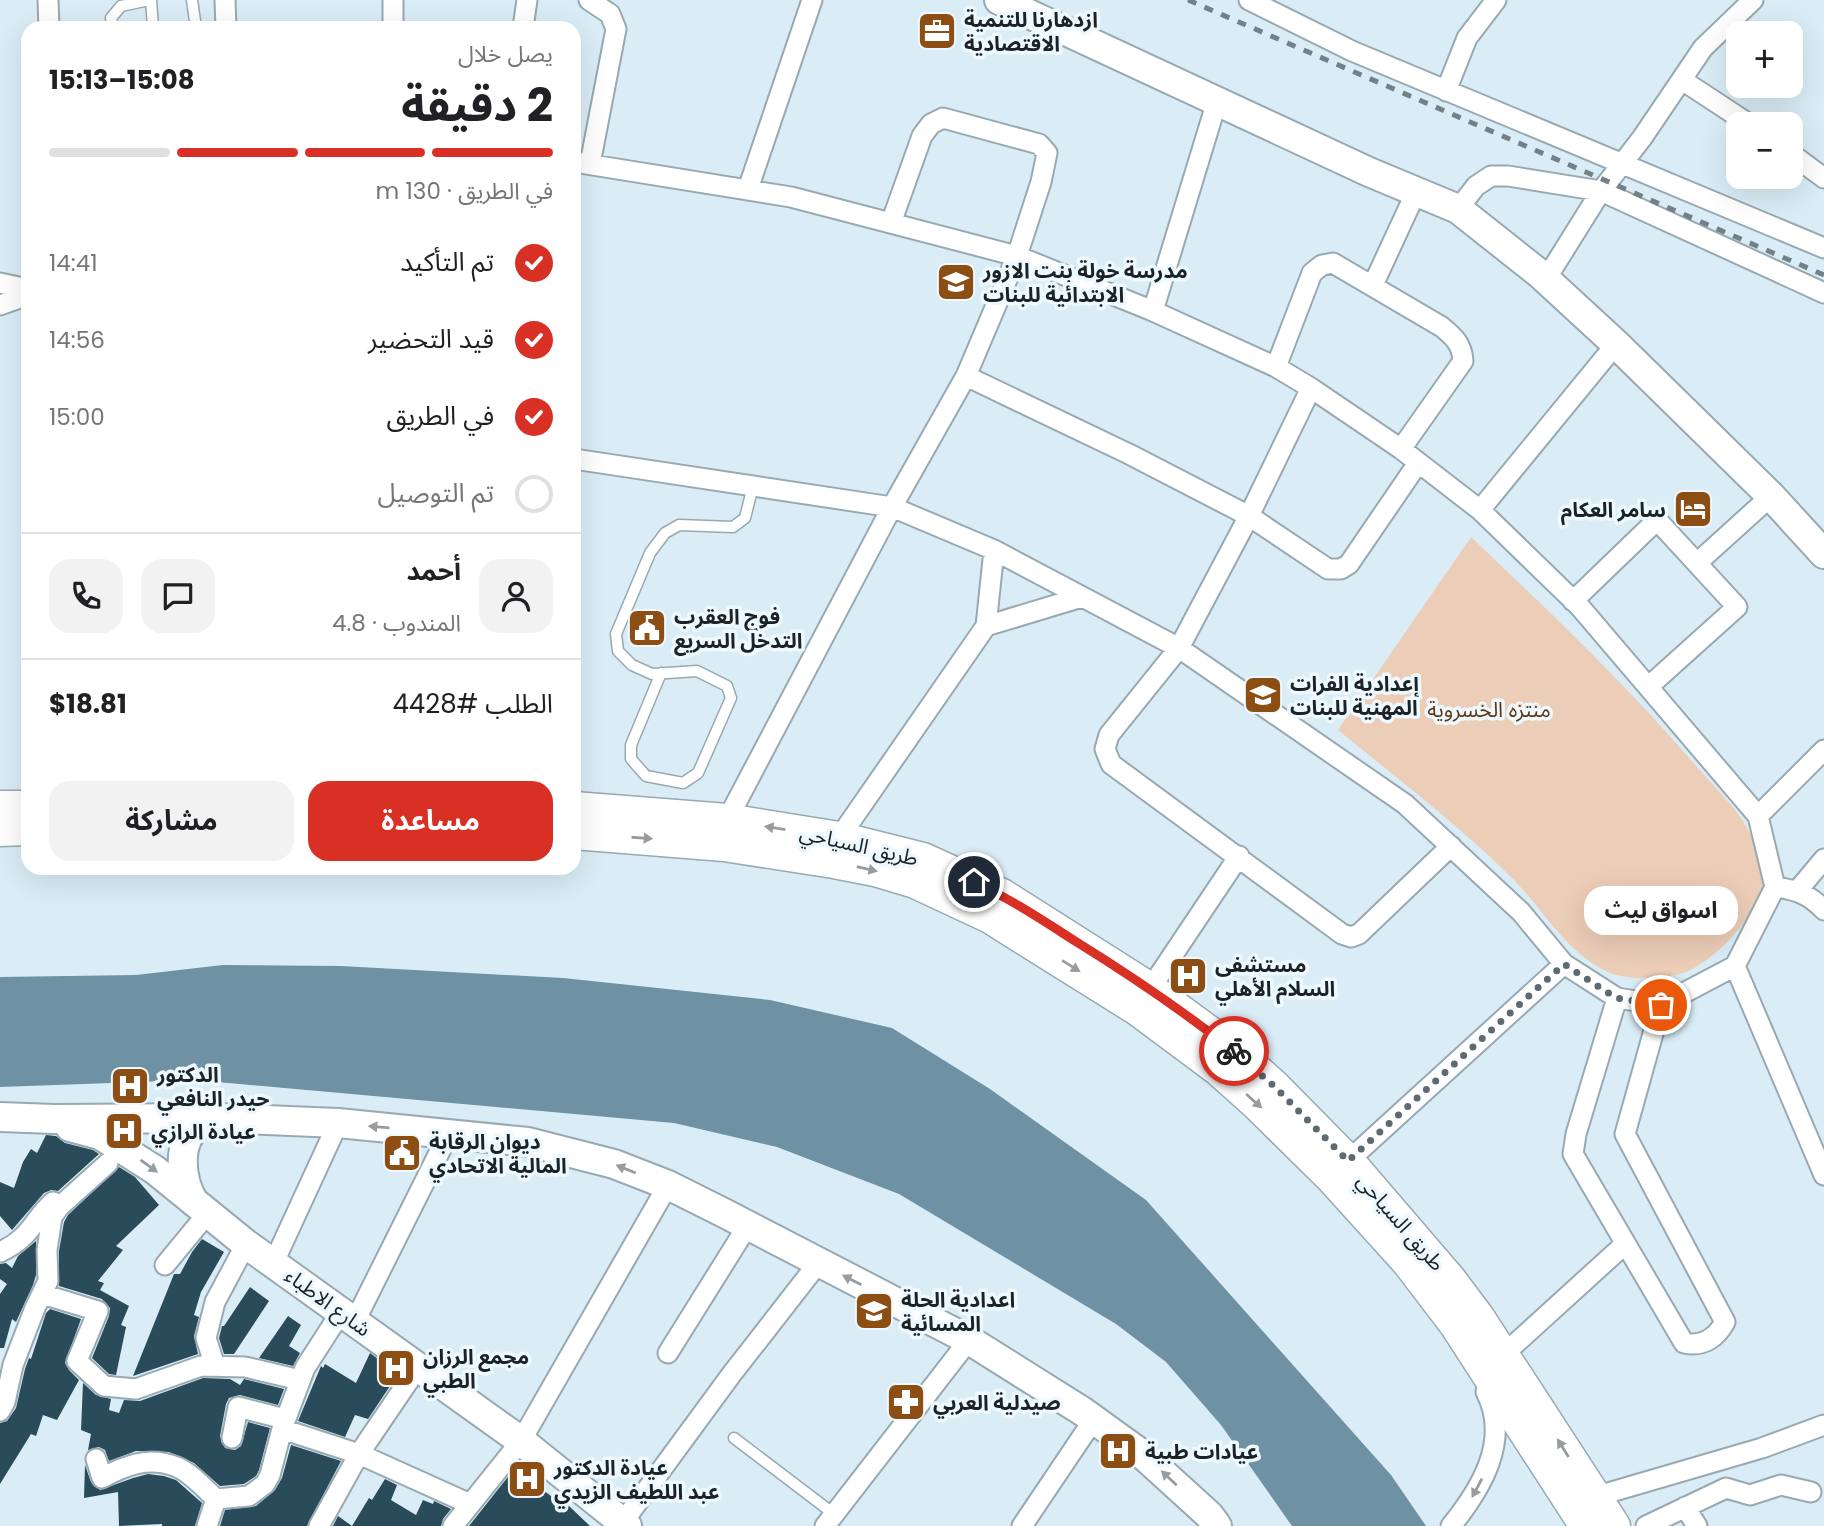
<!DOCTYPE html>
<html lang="ar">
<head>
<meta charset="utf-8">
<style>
  :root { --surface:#fff; --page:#f2f2f2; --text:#202124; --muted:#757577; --line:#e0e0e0; --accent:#d93025 }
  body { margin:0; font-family:Poppins,"Noto Sans Arabic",sans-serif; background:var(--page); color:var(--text); direction:rtl; height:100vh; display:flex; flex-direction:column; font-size:26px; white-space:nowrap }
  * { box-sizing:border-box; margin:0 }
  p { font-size:23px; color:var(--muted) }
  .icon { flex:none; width:38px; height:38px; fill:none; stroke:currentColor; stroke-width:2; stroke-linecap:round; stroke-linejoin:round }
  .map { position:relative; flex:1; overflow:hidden; direction:ltr }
  .panel { position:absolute; left:21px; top:21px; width:560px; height:854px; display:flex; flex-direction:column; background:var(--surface); border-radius:21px; box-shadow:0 7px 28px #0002; direction:rtl }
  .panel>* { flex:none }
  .controls { position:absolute; left:1726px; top:21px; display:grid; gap:14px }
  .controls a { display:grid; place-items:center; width:77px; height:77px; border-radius:14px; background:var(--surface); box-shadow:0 7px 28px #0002; font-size:35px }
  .pin { position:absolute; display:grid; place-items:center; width:60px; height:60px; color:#fff; margin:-30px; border:4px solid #fff; border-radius:50%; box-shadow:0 2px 7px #0007 }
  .courier { position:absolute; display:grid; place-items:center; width:70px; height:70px; margin:-35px; border:5px solid #d93025; border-radius:50%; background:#fff; color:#222; box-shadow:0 2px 9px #0007 }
  .bubble { position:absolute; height:49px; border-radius:21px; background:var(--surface); box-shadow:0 7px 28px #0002; font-size:23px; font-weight:700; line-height:49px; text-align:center; direction:rtl }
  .head em { font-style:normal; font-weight:700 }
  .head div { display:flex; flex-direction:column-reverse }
  .head { display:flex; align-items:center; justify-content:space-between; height:119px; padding:0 28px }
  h1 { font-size:46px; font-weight:700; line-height:52px }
  .bar { display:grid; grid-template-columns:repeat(4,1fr); gap:10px 7px; align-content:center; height:84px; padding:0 28px }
  .bar i { height:9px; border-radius:5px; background:var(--line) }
  .bar .selected { background:var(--accent) }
  .bar p { grid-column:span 4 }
  .line { display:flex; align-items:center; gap:18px; padding:0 28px; border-top:2px solid var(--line) }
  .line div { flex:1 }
  .round { display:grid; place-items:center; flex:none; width:74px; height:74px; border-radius:21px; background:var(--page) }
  ol { padding:0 28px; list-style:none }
  li { display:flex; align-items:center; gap:21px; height:77px }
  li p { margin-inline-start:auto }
  li .icon { padding:7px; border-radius:50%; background:var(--accent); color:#fff; stroke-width:4 }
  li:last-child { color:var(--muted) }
  li i { width:38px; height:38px; border:4px solid var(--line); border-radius:50% }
  .button { display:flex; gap:14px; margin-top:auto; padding:14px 28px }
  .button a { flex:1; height:80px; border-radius:21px; background:var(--accent); color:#fff; font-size:28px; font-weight:700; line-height:80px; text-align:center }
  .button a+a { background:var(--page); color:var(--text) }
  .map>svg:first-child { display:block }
</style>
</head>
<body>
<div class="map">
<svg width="1824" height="1526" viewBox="0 0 1824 1526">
  <rect width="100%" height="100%" fill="#daedf6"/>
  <path fill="#eccdb7" d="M 1471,537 C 1549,611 1627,685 1697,767 C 1710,782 1739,811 1747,828 C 1754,840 1760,859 1763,873 C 1769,906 1715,961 1686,972 C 1666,979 1627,981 1608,972 C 1568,954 1544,911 1514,880 C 1460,826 1398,779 1338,730 Z"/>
  <path fill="#6e91a3" d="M 223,965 L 341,966 L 563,978 L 770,1000 L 892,1028 L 990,1089 L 1146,1200 L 1391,1475 L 1426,1526 L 1292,1526 L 1221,1425 L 1166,1362 L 1116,1324 L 899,1194 L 777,1147 L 674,1123 L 195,1080 L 0,1087 L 0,977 L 136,975 Z"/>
  <path fill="#294b5a" d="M 46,1135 L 56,1136 L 65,1143 L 93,1150 L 99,1154 L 58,1191 L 51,1190 L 44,1193 L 12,1230 L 0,1216 L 0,1182 L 14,1188 L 23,1162 L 31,1149 L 37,1153 Z
    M 119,1167 L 135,1177 L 159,1205 L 116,1246 L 123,1250 L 98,1281 L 104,1283 L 100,1290 L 129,1306 L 121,1325 L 126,1327 L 116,1375 L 109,1374 L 92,1358 L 109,1316 L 110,1308 L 102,1299 L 59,1286 L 59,1251 L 64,1222 L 68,1215 Z
    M 202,1239 L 224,1252 L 201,1292 L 194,1315 L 199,1317 L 194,1336 L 198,1354 L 133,1376 L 174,1274 L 180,1274 L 192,1252 Z
    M 36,1241 L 36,1275 L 33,1285 L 16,1322 L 12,1319 L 4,1348 L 0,1348 L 0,1294 L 7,1284 L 0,1279 L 0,1264 L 6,1263 L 12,1268 L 18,1256 Z
    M 250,1287 L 269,1301 L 234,1354 L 224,1354 L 219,1338 L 222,1326 L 224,1326 Z
    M 50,1309 L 81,1319 L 65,1363 L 69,1370 L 79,1380 L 57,1420 L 43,1415 L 36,1436 L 31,1434 L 0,1484 L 0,1423 L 7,1421 L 16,1408 L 25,1369 L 29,1358 L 31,1359 L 46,1313 Z
    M 288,1316 L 301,1325 L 289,1346 L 300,1353 L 293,1366 L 259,1358 Z
    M 370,1353 L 398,1374 L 368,1419 L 355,1415 L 345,1437 L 298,1421 L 321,1366 L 323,1368 L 325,1364 L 356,1383 Z
    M 203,1378 L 230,1379 L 240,1385 L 244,1379 L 284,1389 L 278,1405 L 240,1395 L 229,1398 L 226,1404 L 220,1436 L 225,1448 L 235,1450 L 241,1446 L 248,1422 L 270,1428 L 259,1470 L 256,1476 L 244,1484 L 220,1486 L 194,1463 L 169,1452 L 136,1451 L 109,1461 L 105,1450 L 99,1447 L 88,1450 L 91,1434 L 81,1430 L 83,1383 L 96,1395 L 111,1399 L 109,1410 L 119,1413 L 124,1400 L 140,1401 Z
    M 291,1445 L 341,1461 L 307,1526 L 220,1526 L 225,1510 L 256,1506 L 275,1490 L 282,1478 Z
    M 85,1465 L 91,1482 L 100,1490 L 133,1478 L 148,1474 L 164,1476 L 176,1480 L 202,1503 L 195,1526 L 162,1526 L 162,1524 L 119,1526 L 118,1492 L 84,1498 Z
    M 515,1468 L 533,1487 L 535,1484 L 567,1508 L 569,1506 L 590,1526 L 469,1526 Z
    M 385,1479 L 397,1485 L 391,1500 L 416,1515 L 423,1500 L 433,1504 L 434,1501 L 451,1509 L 443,1519 L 441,1526 L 333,1526 L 338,1516 L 352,1526 L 369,1498 L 372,1500 Z"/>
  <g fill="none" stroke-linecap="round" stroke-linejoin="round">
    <g stroke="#97a9b2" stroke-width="13">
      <path id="lane" d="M 151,0 L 153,28
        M 192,0 L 196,28
        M 113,28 L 111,18 L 121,6 L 149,0
        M 661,673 L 631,745 L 631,759 L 646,776 L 683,783 L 698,773 L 731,698 L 727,686 L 697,671 L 652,674 L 632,665 L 618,651 L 616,634 L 650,553 L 665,533 L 679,525 L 733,527 L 745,518 L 753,486
        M 734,1438 L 834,1514"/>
    </g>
    <g stroke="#97a9b2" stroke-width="23">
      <path id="street" d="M 48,0 L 49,28
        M 225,0 L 226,28
        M 393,0 L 393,28
        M 589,0 L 610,14 L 616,29 L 590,164
        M 1249,0 L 1352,51 L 1824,248
        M 523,28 L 527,0
        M 1682,80 L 1749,124
        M 1446,91 L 1467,38 L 1496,0
        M 1790,153 L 1824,178
        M 574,162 L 791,197 L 1017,256 L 1153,311 L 1276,367 L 1311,388 L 1401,449 L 1480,510 L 1580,607 L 1758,816 L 1775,887 L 1735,966 L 1661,1005 L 1617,998 L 1564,964 L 1521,912 L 1405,804 L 1179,648 L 994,550 L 892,507 L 574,459
        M 748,189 L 812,0
        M 1458,209 L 1476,186 L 1491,176 L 1508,176 L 1601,191 L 1824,293
        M 1546,279 L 1601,191 L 1642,138 L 1703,48 L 1753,0
        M 0,283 L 28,289
        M 1373,285 L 1416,192
        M 0,305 L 28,295
        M 1153,311 L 1217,101
        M 1276,367 L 1312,273 L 1322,265 L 1333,263 L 1442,327 C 1454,337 1462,344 1463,361 L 1401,449
        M 966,376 L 1129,454 L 1249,516 L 1328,569 L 1341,569 L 1349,564 L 1418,463
        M 1311,388 L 1249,516 L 1179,648 L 1109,735 L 1105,749 L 1111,764 L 1342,934 L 1351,937 L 1359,934 L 1451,846
        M 1480,510 L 1616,344
        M 1697,563 L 1771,496
        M 1573,601 L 1657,520 L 1737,607 L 1648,687
        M 986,626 L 1082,597
        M 1758,816 L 1824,750
        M 727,820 L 892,507 L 966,376 L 1017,256 L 1041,182 L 1047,153 L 1039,144 L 943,118 L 931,124 L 922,136 L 891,223
        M 839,838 L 986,626 L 994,550
        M 1775,887 C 1796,890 1809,894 1824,910
        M 1798,890 L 1824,859
        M 1735,966 L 1824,1175
        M 1150,989 L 1239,856
        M 1617,998 L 1576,1134 L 1573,1154 L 1684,1343 C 1703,1347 1716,1338 1725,1322 L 1625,1134 L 1661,1005
        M 1348,1161 L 1564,964
        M 0,1252 C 31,1238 31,1222 53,1202
        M 274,1262 L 338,1123
        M 165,1265 L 207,1214
        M 42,1294 L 98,1311 L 77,1361 L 104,1386 L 136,1389 L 201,1366 L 245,1367 L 300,1380
        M 355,1321 L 449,1133
        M 668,1353 L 748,1225
        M 1504,1354 L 1625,1244
        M 215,1366 L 206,1338 L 215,1302 L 246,1244
        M 0,1411 L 5,1402 L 13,1365 L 35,1308 L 48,1281 L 47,1250 L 52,1217 L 59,1207 L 108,1163
        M 282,1429 L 359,1454 L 470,1504
        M 232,1438 L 238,1407 L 285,1419
        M 96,1459 L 102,1478 C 126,1465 149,1456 177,1467 C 191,1473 205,1489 216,1499
        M 1594,1497 L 1762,1448 L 1824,1425
        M 1685,1507 L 1697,1526
        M 623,1522 L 731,1375 L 819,1262
        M 207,1526 L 216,1499 L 249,1496 L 265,1484 L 270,1475 L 282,1429 L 305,1368 L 341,1312
        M 319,1526 L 359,1454 L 418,1367
        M 453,1526 L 521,1441 L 668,1185
        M 825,1526 L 969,1340
        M 1022,1526 L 1094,1419
        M 1451,1526 C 1481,1489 1511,1440 1486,1392
        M 1646,1526 L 1726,1488 L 1750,1495 L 1781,1485 L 1811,1492"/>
    </g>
    <g stroke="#97a9b2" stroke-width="32">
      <path id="secondary" d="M 999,0 L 1369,172 L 1458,209 L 1540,274 L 1616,344 L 1771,496 L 1824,554
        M 0,1117 L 54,1119 L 216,1118 L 338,1123 L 528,1142 L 614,1164 L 668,1185 L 724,1213 L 969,1340 L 1082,1411 L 1143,1455 L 1209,1515 L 1217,1526
        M 70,1127 L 100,1135 L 155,1170 L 246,1244 L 521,1441 L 627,1526
        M 194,1202 C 181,1181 175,1141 200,1124 C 204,1121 211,1120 216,1118"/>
    </g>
    <g stroke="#97a9b2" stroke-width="35">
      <path id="primary" d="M 0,807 L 28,807
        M 574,808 L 727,820 L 839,838 L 923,859 L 1002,895 L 1150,989 L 1235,1051 L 1274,1086 L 1348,1161 L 1451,1281 L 1478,1317 L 1614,1526
        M 0,830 L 28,829
        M 574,833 L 724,845 L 834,862 L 875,870 L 915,882 L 990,917 L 1137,1009 L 1219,1070 L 1257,1104 L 1332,1178 L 1408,1262 L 1456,1325 L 1586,1526"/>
    </g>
    <use href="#lane" stroke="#fff" stroke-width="10"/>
    <use href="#street" stroke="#fff" stroke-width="19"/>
    <use href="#secondary" stroke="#fff" stroke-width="28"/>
    <use href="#primary" stroke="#fff" stroke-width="32"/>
    <path stroke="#748087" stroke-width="5" stroke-dasharray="9 9" stroke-linecap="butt" d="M 1188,0 L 1824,275"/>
  </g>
  <defs><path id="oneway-solid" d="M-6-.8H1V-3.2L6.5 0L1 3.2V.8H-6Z" transform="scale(1.75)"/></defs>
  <g fill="#999c9e">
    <use href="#oneway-solid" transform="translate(775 828) rotate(-171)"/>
    <use href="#oneway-solid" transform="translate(642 838) rotate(4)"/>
    <use href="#oneway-solid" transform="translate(867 869) rotate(13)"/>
    <use href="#oneway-solid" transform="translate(1071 966) rotate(32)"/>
    <use href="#oneway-solid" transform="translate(1254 1101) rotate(42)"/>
    <use href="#oneway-solid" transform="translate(379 1127) rotate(-175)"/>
    <use href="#oneway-solid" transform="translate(149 1166) rotate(36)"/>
    <use href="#oneway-solid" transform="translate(626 1169) rotate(-158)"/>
    <use href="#oneway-solid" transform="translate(852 1280) rotate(-153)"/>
    <use href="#oneway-solid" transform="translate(1563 1448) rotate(-122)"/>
    <use href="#oneway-solid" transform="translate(1169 1478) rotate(-137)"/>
    <use href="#oneway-solid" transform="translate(1477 1488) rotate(118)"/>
  </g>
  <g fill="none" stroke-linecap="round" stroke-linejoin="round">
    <path stroke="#5e6a6f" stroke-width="7" stroke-dasharray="0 12.6" d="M 1234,1051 L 1274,1086 L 1348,1161 L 1564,964 L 1616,998 L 1661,1005"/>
    <path stroke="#d93025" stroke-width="9" d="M 974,882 C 1009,898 1042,920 1075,941 C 1130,975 1183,1011 1234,1051"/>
  </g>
  <defs>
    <g id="office-square" transform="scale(2.0125)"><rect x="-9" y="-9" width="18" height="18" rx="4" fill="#8d4e13" stroke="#edf9fe"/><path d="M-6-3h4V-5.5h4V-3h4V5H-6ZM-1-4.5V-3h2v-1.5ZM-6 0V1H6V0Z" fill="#fff"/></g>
    <g id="school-square" transform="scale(2.0125)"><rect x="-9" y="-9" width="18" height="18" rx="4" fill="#8d4e13" stroke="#edf9fe"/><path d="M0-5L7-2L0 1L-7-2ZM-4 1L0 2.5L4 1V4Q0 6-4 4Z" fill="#fff"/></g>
    <g id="hotel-square" transform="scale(2.0125)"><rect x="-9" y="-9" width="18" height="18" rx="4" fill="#8d4e13" stroke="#edf9fe"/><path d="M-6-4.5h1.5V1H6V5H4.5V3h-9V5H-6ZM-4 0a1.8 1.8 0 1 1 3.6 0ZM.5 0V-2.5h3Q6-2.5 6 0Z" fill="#fff"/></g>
    <g id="civic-square" transform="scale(2.0125)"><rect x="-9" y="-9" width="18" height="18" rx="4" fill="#8d4e13" stroke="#edf9fe"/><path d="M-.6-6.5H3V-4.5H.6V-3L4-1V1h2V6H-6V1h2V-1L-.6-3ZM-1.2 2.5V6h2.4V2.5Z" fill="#fff"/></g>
    <g id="hospital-square" transform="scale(2.0125)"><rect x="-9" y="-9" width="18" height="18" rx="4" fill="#8d4e13" stroke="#edf9fe"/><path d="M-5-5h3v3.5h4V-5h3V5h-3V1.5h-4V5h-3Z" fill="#fff"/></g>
    <g id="pharmacy-square" transform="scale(2.0125)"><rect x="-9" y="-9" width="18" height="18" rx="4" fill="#8d4e13" stroke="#edf9fe"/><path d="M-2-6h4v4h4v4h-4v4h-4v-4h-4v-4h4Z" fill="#fff"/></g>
  </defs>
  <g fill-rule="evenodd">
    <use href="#office-square" x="937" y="31"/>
    <use href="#school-square" x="956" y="282"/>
    <use href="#hotel-square" x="1693" y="509"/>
    <use href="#civic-square" x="647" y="628"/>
    <use href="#school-square" x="1263" y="695"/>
    <use href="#hospital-square" x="1188" y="976"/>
    <use href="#hospital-square" x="130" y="1086"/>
    <use href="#hospital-square" x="124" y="1131"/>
    <use href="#civic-square" x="402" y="1153"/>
    <use href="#school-square" x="874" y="1311"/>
    <use href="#hospital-square" x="396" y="1368"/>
    <use href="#pharmacy-square" x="906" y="1402"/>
    <use href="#hospital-square" x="1118" y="1451"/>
    <use href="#hospital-square" x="527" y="1479"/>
  </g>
  <g text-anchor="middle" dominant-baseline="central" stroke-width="7" stroke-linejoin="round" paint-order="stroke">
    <g font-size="21" font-weight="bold" fill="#1c2327" stroke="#edf9fe" text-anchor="start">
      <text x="964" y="19">ازدهارنا للتنمية<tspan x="964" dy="24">الاقتصادية</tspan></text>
      <text x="983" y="270">مدرسة خولة بنت الازور<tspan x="983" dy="24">الابتدائية للبنات</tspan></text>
      <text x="1666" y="509" text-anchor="end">سامر العكام</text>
      <text x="674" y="616">فوج العقرب<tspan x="674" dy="24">التدخل السريع</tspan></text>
      <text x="1290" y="683">إعدادية الفرات<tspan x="1290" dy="24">المهنية للبنات</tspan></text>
      <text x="1215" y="964">مستشفى<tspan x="1215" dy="24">السلام الأهلي</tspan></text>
      <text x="157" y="1074">الدكتور<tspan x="157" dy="24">حيدر النافعي</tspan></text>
      <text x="151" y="1131">عيادة الرازي</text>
      <text x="429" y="1141">ديوان الرقابة<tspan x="429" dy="24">المالية الاتحادي</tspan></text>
      <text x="901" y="1299">اعدادية الحلة<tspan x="901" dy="24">المسائية</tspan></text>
      <text x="423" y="1356">مجمع الرزان<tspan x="423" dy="24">الطبي</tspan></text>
      <text x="933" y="1402">صيدلية العربي</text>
      <text x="1145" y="1451">عيادات طبية</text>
      <text x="554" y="1467">عيادة الدكتور<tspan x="554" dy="24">عبد اللطيف الزيدي</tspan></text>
    </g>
    <g font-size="21" fill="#613713" stroke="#edf9fe">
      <text x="1489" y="709">منتزه الخسروية</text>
    </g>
    <g font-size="21" fill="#1c2327" stroke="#edf9fe">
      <text transform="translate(859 845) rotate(13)">طريق السياحي</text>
      <text transform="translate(1401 1222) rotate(49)">طريق السياحي</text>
      <text transform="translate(328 1302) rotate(36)">شارع الاطباء</text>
    </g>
  </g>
</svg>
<div class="controls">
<a>+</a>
<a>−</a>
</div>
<div class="pin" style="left:1661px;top:1005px;background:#ea580c"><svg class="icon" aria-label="bag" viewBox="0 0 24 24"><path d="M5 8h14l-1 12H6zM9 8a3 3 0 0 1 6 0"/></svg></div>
<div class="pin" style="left:974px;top:882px;background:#1f2937"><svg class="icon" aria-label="home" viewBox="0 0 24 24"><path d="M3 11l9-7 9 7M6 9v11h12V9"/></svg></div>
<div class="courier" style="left:1234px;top:1051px"><svg class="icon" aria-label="bike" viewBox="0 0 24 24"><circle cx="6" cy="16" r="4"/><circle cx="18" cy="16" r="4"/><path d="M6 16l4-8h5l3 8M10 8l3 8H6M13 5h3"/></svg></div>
<div class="bubble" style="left:1584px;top:886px;width:154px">اسواق ليث</div>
<section class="panel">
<div class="head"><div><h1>2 دقيقة</h1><p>يصل خلال</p></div><em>15:08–15:13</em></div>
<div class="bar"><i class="selected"></i><i class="selected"></i><i class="selected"></i><i></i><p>في الطريق · 130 m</p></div>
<ol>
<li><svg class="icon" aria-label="check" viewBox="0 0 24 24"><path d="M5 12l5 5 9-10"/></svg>تم التأكيد<p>14:41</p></li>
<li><svg class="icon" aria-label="check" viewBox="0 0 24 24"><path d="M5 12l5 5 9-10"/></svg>قيد التحضير<p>14:56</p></li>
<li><svg class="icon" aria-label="check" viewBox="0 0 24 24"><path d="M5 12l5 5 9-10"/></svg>في الطريق<p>15:00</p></li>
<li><i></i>تم التوصيل</li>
</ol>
<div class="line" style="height:126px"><a class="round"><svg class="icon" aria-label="person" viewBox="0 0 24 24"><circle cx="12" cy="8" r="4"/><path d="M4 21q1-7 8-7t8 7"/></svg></a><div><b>أحمد</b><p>المندوب · 4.8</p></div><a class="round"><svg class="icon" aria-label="chat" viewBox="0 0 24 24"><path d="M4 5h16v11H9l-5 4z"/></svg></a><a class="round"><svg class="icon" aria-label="phone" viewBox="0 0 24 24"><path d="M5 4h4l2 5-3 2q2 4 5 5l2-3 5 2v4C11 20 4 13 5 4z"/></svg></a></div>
<div class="line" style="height:91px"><div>الطلب #4428</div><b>$18.81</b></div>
<div class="button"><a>مساعدة</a><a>مشاركة</a></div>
</section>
</div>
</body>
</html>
